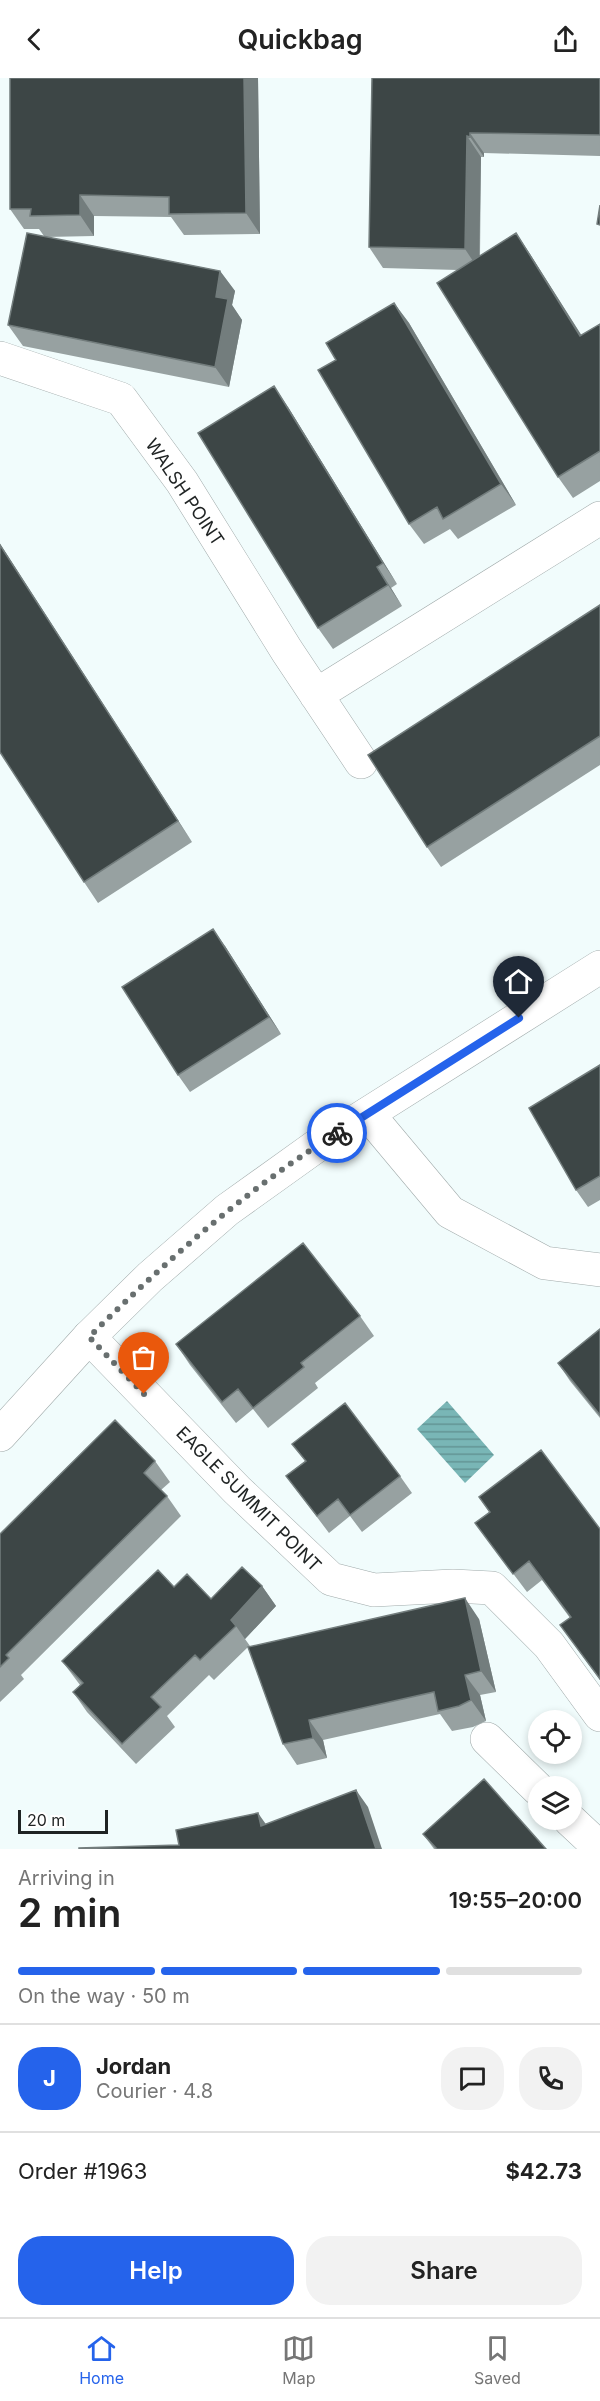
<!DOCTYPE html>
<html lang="en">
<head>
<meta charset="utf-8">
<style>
  :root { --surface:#fff; --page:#f2f2f2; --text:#222; --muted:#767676; --line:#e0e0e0; --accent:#2563eb }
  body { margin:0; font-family:Inter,sans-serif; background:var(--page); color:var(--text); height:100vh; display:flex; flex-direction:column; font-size:22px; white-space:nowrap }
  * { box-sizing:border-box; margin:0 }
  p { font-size:20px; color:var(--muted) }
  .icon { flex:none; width:33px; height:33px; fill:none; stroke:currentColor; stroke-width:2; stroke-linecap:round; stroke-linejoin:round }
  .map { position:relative; height:1771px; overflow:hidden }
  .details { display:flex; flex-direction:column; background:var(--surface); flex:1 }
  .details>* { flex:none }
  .buttons { position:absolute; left:528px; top:1632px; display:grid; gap:12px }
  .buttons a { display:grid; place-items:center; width:54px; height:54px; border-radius:50%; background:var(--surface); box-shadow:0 3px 9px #0003; font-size:30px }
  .scale { position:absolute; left:18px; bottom:15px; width:90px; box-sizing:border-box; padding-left:6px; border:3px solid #1f2323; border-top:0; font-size:16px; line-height:21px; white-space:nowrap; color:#1f2323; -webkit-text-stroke:4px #fff; paint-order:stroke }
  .pin { position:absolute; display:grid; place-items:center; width:51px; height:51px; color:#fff; margin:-62px -26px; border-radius:50% 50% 50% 0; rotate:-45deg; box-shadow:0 0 6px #0007 }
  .pin .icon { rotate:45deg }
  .courier { position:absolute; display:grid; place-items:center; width:60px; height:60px; margin:-30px; border:4px solid #2563eb; border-radius:50%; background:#fff; color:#222; box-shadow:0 2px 8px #0007 }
  .overview em { font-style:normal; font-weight:600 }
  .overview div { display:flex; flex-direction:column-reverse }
  .overview { display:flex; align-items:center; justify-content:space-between; height:102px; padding:0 18px }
  h1 { font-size:39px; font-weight:600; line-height:45px }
  .bar { display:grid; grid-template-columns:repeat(4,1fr); gap:9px 6px; align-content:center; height:72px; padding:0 18px }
  .bar i { height:8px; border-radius:4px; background:var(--line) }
  .bar .current { background:var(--accent) }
  .bar p { grid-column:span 4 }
  .line { display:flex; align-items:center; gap:15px; padding:0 18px; border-top:2px solid var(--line) }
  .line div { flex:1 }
  .round { display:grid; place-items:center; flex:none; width:63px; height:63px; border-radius:24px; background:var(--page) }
  .cta { display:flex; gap:12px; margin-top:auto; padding:12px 18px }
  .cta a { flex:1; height:69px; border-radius:24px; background:var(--accent); color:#fff; font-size:24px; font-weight:600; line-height:69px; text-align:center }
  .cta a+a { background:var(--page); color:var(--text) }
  header { display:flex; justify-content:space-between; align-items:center; height:78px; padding:0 18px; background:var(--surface); font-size:27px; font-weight:600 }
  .menu { display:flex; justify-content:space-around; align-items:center; height:84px; border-top:2px solid var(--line); background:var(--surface); font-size:16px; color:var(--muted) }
  .menu a { display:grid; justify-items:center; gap:3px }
  .menu .current { color:var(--accent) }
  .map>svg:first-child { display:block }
</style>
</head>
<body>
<header><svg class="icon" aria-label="back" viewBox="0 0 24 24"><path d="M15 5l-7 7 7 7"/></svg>Quickbag<svg class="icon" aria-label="share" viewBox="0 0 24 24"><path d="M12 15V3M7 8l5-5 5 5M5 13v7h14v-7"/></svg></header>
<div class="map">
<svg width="600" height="1771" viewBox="0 0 600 1771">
  <defs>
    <pattern id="water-rules" width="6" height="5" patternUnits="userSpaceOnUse" patternTransform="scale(1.5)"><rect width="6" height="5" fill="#79b6b6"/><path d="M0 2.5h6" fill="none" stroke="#639494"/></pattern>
  </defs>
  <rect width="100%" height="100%" fill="#f1fcfc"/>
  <path fill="url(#water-rules)" d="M 447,1323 L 494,1377 L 465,1405 L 417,1351 Z"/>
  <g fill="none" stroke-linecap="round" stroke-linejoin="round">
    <g stroke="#a0aaaa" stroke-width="34">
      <path id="minor" d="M 0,280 L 121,321 L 182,404 L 287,573 L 361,684
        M 316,617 L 600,440
        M 368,1036 L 450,1134 L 545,1185 L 600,1192
        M 89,1259 L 237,1412 L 331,1501 L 374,1512 L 453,1508 L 492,1510 L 549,1567 L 600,1637
        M 487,1661 L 538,1711
        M 570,1742 L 600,1770"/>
    </g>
    <g stroke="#a0aaaa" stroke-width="34">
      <path id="tertiary" d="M 0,1357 L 89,1259 L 150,1199 L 227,1132 L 315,1069 L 600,889"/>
    </g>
    <use href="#minor" stroke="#fff" stroke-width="33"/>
    <use href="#tertiary" stroke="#fff" stroke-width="33"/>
  </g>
  <path fill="#97a1a1" d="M 258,0 L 260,156 L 184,157 L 171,139 L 94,138 L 94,158 L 46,159 L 220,193 L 235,213 L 232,227 L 242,242 L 229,309 L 23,268 L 8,247 L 44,158 L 39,151 L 24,151 L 10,131 Z
    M 372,0 L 600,0 L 600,78 L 484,75 L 484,79 L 481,79 L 480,178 L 516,155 L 530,176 L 582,258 L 600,246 L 600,403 L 573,420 L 558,399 L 458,192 L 383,190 L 369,169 Z
    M 394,225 L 409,245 L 516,427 L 458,461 L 450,451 L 424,466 L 409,446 L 336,282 Z
    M 288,329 L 397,506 L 391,510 L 402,528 L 333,571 L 318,550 Z
    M 0,466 L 192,764 L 98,825 L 84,804 L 0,674 Z
    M 600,527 L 600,687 L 441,789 L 427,769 Z
    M 225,868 L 281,956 L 190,1014 L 178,997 Z
    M 600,987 L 600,1122 L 588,1129 L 576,1112 Z
    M 360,1238 L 374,1258 L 315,1305 L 318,1310 L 268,1350 L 253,1331 L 236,1345 L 190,1287 L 176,1266 Z
    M 600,1251 L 600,1340 L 570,1303 L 558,1285 Z
    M 292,1366 L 400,1398 L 412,1415 L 362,1454 L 350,1438 L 329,1455 L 286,1398 L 305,1383 Z
    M 155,1383 L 170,1404 L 161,1412 L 167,1418 L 181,1438 L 21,1597 L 24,1601 L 0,1624 L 0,1456 Z
    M 479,1419 L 600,1451 L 600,1602 L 560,1547 L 570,1540 L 542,1502 L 527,1514 L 475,1445 L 489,1434 Z
    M 262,1508 L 276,1528 L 245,1561 L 250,1568 L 249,1569 L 479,1541 L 496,1614 L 480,1617 L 486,1643 L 473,1649 L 452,1653 L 440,1636 L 323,1662 L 327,1680 L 297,1687 L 283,1666 L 248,1569 L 214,1602 L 209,1597 L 167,1638 L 175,1649 L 136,1686 L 87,1634 L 73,1614 L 80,1607 L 62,1583 L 174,1509 L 211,1521 Z
    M 423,1756 L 546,1771 L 434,1771 Z"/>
  <path fill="#737d7d" d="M 244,0 L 258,0 L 260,156 L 246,135 Z
    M 470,55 L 484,75 L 484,79 L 470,59 Z
    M 467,58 L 481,79 L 479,192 L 465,171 Z
    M 80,117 L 94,138 L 94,158 L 80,137 Z
    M 516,155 L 530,176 L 595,279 L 580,258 Z
    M 220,193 L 235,213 L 232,227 L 242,242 L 229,309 L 215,289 L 216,219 Z
    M 394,225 L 409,245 L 516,427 L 501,406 Z
    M 274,308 L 288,329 L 397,506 L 383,485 Z
    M 0,466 L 192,764 L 178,743 L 0,467 Z
    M 377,489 L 391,510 L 402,528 L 388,507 Z
    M 213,851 L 225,868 L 281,956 L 269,939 Z
    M 262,1508 L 276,1528 L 245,1561 L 236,1548 L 231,1542 Z
    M 465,1520 L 479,1541 L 496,1614 L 481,1593 Z
    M 465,1597 L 480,1617 L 486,1643 L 471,1622 Z
    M 309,1642 L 323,1662 L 327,1680 L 313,1660 Z
    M 356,1712 L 368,1729 L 382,1771 L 376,1771 Z
    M 258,1735 L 270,1752 L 261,1748 Z"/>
  <path fill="#3d4646" stroke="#737d7d" stroke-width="1.5" d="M 10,0 L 244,0 L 246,135 L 169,136 L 169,119 L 80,117 L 80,137 L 30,138 L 31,131 L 10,131 Z
    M 372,0 L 600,0 L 600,57 L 470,55 L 470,59 L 467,58 L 465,171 L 369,169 Z
    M 600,127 L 600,147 L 597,146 Z
    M 27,155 L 220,193 L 216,219 L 228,221 L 215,289 L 8,247 Z
    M 516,155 L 580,258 L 600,246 L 600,373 L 558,399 L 437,205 Z
    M 394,225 L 501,406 L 443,441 L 437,429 L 409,446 L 318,292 L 336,282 L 326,265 Z
    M 274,308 L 383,485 L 377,489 L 388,507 L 318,550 L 198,355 Z
    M 0,467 L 178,743 L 84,804 L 0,674 Z
    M 600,527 L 600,658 L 427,769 L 368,677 Z
    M 213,851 L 269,939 L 178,997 L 122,909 Z
    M 600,987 L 600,1098 L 576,1112 L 529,1030 Z
    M 303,1165 L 360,1238 L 301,1285 L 304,1289 L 253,1330 L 238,1311 L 222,1324 L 176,1266 Z
    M 600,1251 L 600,1337 L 558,1285 Z
    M 345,1325 L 400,1398 L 350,1437 L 338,1421 L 317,1438 L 286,1398 L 306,1383 L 292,1366 Z
    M 115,1342 L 155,1383 L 144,1395 L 167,1418 L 6,1577 L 9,1580 L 0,1589 L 0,1456 Z
    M 541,1372 L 600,1451 L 600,1601 L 560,1547 L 571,1539 L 529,1483 L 513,1496 L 475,1445 L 490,1434 L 479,1419 Z
    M 242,1489 L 262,1508 L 231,1542 L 236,1548 L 200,1582 L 195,1577 L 151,1619 L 161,1629 L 122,1666 L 73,1614 L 83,1605 L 62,1583 L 158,1492 L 174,1509 L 187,1496 L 211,1521 Z
    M 465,1520 L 481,1593 L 465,1597 L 471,1622 L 459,1628 L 438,1633 L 434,1614 L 309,1642 L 313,1660 L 283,1666 L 248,1569 Z
    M 484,1701 L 546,1771 L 437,1771 L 423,1756 Z
    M 356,1712 L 376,1771 L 79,1771 L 79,1770 L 179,1767 L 176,1752 L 258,1735 L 261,1748 Z"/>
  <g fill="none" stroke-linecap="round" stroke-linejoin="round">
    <path stroke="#686f6f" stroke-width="6" stroke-dasharray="0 10.8" d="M 144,1316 L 89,1259 C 166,1183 244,1113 337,1055"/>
    <path stroke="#2563eb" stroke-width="8" d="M 337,1055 L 519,940"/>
  </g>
  <g text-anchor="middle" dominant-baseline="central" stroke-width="6" stroke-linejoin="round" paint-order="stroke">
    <g font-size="18" fill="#1f2323" stroke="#fff">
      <text transform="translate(185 414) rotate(56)">WALSH POINT</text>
      <text transform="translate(249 1421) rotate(45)">EAGLE SUMMIT POINT</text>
    </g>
  </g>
</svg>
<div class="buttons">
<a><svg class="icon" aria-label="locate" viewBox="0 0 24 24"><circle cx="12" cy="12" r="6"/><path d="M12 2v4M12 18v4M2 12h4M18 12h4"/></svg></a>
<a><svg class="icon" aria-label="layers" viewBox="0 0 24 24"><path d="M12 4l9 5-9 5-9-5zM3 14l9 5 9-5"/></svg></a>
</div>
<div class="scale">20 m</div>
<div class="pin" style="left:144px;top:1316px;background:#ea580c"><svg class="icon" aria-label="bag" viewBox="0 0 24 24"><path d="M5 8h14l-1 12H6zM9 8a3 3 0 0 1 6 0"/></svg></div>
<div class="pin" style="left:519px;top:940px;background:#1f2937"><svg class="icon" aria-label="home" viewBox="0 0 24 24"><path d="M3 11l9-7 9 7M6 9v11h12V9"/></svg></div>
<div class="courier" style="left:337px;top:1055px"><svg class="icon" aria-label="bike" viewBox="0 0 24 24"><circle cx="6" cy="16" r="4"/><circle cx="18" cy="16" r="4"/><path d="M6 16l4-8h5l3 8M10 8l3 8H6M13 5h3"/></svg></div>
</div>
<section class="details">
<div class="overview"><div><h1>2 min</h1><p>Arriving in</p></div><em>19:55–20:00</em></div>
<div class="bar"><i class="current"></i><i class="current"></i><i class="current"></i><i></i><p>On the way · 50 m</p></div>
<div class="line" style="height:108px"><b class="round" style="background:var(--accent);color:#fff">J</b><div><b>Jordan</b><p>Courier · 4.8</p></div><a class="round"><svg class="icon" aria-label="chat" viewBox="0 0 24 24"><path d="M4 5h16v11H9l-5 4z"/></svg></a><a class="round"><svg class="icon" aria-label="phone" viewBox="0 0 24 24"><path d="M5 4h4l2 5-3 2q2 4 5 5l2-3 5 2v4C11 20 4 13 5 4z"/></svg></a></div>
<div class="line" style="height:78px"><div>Order #1963</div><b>$42.73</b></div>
<div class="cta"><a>Help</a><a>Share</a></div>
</section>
<nav class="menu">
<a class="current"><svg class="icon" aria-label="home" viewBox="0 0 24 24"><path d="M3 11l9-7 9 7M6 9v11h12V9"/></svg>Home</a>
<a><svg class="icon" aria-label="map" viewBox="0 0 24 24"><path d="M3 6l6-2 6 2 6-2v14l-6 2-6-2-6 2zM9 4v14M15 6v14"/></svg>Map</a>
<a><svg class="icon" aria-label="saved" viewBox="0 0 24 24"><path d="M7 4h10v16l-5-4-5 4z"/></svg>Saved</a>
</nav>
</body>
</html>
